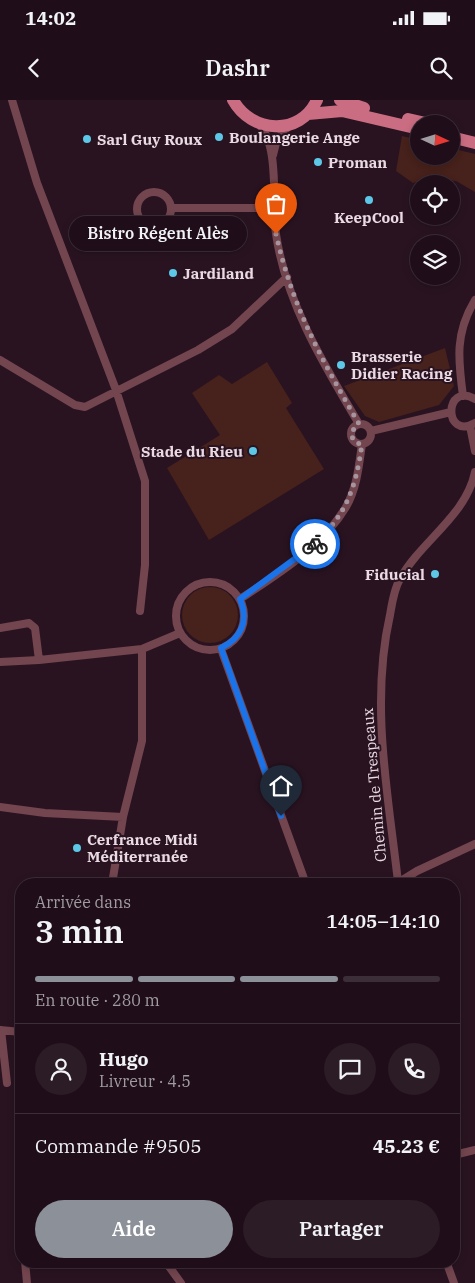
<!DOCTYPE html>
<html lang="fr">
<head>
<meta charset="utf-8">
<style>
  :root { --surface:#1f0e19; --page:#2c1c26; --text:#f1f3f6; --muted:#a19ca2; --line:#3c2e38; --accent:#8c9099 }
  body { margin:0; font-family:"IBM Plex Serif",serif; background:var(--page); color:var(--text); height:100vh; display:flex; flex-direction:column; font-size:19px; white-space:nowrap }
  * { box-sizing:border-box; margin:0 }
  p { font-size:16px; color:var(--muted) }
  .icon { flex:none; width:28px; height:28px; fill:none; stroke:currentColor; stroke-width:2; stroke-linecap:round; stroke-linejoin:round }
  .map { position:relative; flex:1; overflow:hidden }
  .details { position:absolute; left:15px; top:778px; width:445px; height:390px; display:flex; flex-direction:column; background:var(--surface); border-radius:20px; box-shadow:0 2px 8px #0003,0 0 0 1px var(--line) }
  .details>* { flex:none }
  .needle { width:32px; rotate:94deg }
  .buttons { position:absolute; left:410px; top:15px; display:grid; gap:10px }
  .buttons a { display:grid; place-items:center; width:50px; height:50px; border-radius:50%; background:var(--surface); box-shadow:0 2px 8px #0003,0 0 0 1px var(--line); font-size:25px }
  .pin { position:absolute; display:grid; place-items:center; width:42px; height:42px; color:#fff; margin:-51px -21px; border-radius:50% 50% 50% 0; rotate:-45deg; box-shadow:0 0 5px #0007 }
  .pin .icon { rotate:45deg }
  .courier { position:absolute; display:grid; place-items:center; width:50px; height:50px; margin:-25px; border:4px solid #1a73e8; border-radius:50%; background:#fff; color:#222; box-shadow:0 1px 6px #0007 }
  .bubble { position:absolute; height:35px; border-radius:18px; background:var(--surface); box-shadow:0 2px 8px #0003,0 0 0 1px var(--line); font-size:16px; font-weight:600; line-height:35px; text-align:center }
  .summary em { font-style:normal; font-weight:600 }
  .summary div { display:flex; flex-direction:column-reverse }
  .summary { display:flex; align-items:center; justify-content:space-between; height:85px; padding:0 20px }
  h1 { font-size:32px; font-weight:600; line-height:38px }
  .bar { display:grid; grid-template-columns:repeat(4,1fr); gap:8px 5px; align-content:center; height:60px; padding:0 20px }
  .bar i { height:6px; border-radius:4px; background:var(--line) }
  .bar .active { background:var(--accent) }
  .bar p { grid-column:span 4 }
  .line { display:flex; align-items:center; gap:12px; padding:0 20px; border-top:1px solid var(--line) }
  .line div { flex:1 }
  .round { display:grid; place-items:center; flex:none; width:52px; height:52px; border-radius:26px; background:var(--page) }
  .cta { display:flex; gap:10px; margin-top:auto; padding:10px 20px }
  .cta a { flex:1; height:58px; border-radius:30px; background:var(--accent); color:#fff; font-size:20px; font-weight:600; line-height:58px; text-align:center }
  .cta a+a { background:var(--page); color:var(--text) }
  .status { display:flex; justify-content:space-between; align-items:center; height:35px; padding:0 25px; background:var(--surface); direction:ltr }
  .status svg { height:14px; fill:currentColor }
  header { display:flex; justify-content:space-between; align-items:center; height:65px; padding:0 20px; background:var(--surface); font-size:22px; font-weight:600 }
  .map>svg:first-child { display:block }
</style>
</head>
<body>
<div class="status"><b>14:02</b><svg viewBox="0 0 49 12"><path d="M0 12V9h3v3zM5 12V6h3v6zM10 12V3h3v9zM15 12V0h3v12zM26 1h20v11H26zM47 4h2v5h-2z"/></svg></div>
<header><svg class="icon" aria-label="back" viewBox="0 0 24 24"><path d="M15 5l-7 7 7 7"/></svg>Dashr<svg class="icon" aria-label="search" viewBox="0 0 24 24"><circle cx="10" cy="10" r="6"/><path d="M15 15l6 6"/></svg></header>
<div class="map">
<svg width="475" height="1183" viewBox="0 0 475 1183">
  <rect width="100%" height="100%" fill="#291321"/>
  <path fill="#47211b" d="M 402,36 L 419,40 L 419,56 L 451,56 L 451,48 L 475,54 L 475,92 L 456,81 L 447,80 L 441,75 L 413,83 L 396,71 Z
    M 445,248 L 454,286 L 439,305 L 379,322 L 365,316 L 344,286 Z
    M 267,262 L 292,303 L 286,308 L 324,369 L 209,440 L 167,368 L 220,335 L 192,293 L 219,275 L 232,284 Z
    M182 515a28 28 0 1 1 56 0a28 28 0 1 1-56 0Z"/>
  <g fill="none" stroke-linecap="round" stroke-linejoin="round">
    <path stroke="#73454f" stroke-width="8" d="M 12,0 L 37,83 L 116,290 L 145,381 L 145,465 L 140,511
      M 258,24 C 280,42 272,106 276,134 C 286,203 324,265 359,324
      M 273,55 L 277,39 L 288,27
      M137 109a17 17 0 1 1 34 0a17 17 0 1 1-34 0Z
      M 171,108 L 274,108
      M 0,260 L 75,305 L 85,307 L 198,250 L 232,229 L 287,177
      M 463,296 C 458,259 455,233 475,200
      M 475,299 C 444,281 443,341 475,323
      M351 334a10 10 0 1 1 20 0a10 10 0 1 1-20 0Z
      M 470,326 L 475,351
      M 371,331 L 451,312
      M176 516a34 34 0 1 1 68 0a34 34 0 1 1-68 0Z
      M 240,499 C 278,474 323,446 346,407 C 357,388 359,365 362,344
      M 0,528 L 29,523 L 35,528 L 39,560
      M 221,549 L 306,784
      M 0,562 L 39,560 L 142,549 L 180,533
      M 0,707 L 45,713 L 123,717
      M 398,782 C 388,694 370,603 390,515 C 392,503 394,489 400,479 C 421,441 466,416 475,372
      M 112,784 L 123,717 L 142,641 L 142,549
      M 396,784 L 417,771 L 475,744
      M 0,930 L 21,932
      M 1,930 L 7,983
      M 454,1055 L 475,1050
      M 25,1161 L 27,1183
      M 165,1161 L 181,1183
      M 446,1161 L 454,1183"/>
    <path stroke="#cb6d82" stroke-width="12" d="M 233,0 C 251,33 300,37 317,0
      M 340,0 L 364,8
      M 308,14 L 342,11 L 419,29
      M 408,19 L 430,24
      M 451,37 L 475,43"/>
  </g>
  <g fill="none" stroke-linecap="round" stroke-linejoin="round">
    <path stroke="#a6949f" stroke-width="5" stroke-dasharray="0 9" d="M 276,134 C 293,209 321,258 359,324 L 352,331 C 351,338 354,344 362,344 C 356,387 347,413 315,444"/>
    <path stroke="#1a73e8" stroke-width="6" d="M 281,716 L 221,548 C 242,538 249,520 240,499 L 315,444"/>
  </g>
  <g fill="#5dc7e8" stroke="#291321" stroke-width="2">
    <circle cx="219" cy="37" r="5"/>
    <circle cx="87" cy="39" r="5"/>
    <circle cx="318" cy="62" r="5"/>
    <circle cx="369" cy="100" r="5"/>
    <circle cx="173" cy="173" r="5"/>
    <circle cx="341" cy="265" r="5"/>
    <circle cx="253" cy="351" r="5"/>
    <circle cx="435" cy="474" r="5"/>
    <circle cx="77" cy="748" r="5"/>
  </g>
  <g text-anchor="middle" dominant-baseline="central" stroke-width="4" stroke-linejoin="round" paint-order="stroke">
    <g font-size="15" font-weight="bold" fill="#eadae3" stroke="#291321" text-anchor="start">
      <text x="229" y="37">Boulangerie Ange</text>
      <text x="97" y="39">Sarl Guy Roux</text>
      <text x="328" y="62">Proman</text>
      <text x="369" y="117" text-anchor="middle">KeepCool</text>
      <text x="183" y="173">Jardiland</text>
      <text x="351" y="256">Brasserie<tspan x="351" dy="17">Didier Racing</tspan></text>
      <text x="243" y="351" text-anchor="end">Stade du Rieu</text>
      <text x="425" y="474" text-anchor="end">Fiducial</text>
      <text x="87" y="739">Cerfrance Midi<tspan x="87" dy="17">Méditerranée</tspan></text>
    </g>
    <g font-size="15" fill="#eadae3" stroke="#291321">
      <text transform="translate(374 685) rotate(-95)">Chemin de Trespeaux</text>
    </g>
  </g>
</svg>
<div class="buttons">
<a><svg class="needle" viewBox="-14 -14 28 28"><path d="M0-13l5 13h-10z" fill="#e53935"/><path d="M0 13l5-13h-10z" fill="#a19ca2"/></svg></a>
<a><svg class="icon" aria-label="locate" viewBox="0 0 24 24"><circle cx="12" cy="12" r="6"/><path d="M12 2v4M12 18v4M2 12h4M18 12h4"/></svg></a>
<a><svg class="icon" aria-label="layers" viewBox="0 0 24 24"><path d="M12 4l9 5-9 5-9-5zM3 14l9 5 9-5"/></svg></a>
</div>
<div class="pin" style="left:276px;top:134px;background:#ea580c"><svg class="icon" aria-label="bag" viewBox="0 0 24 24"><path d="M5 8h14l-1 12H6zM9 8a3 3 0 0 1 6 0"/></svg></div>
<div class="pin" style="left:281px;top:716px;background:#1f2937"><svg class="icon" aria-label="home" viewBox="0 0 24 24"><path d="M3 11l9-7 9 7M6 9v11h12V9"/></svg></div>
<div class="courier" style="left:315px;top:444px"><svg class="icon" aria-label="bike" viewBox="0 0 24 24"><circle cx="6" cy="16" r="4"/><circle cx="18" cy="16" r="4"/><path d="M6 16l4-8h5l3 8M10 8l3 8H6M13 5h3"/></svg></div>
<div class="bubble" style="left:69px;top:116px;width:178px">Bistro Régent Alès</div>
<section class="details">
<div class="summary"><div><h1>3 min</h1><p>Arrivée dans</p></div><em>14:05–14:10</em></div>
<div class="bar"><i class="active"></i><i class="active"></i><i class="active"></i><i></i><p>En route · 280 m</p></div>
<div class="line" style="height:90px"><a class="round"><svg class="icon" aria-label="person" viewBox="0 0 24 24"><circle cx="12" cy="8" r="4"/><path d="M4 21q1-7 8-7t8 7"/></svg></a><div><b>Hugo</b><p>Livreur · 4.5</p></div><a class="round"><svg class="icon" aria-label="chat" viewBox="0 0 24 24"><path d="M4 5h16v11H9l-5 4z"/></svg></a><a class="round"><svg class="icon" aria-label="phone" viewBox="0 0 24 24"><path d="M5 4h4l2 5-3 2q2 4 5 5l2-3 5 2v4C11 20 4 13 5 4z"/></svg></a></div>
<div class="line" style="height:65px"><div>Commande #9505</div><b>45.23 €</b></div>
<div class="cta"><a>Aide</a><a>Partager</a></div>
</section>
</div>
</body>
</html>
